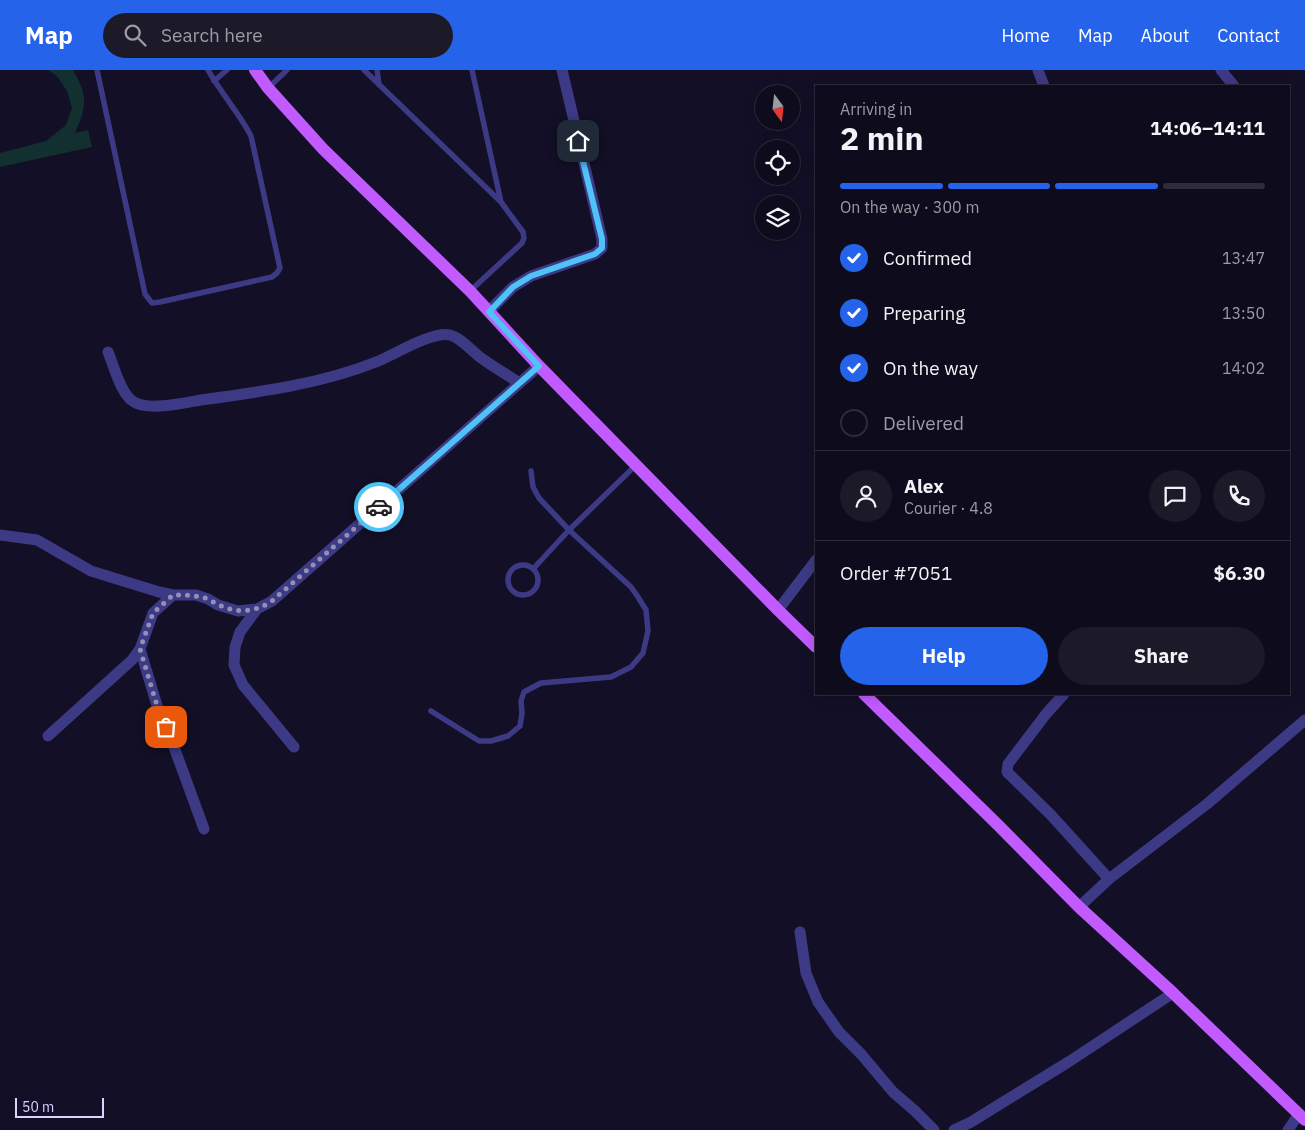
<!DOCTYPE html>
<html lang="en">
<head>
<meta charset="utf-8">
<style>
  :root { --surface:#0e0b1c; --page:#1c1929; --text:#f1f3f6; --muted:#9b9ba3; --line:#2e2b3b; --accent:#2563eb }
  body { margin:0; font-family:"IBM Plex Sans",sans-serif; background:var(--page); color:var(--text); height:100vh; display:flex; flex-direction:column; font-size:19px; white-space:nowrap }
  * { box-sizing:border-box; margin:0 }
  p { font-size:16px; color:var(--muted) }
  .icon { flex:none; width:28px; height:28px; fill:none; stroke:currentColor; stroke-width:2; stroke-linecap:round; stroke-linejoin:round }
  .map { position:relative; flex:1; overflow:hidden }
  .side { position:absolute; left:815px; top:15px; width:475px; height:610px; display:flex; flex-direction:column; background:var(--surface); border-radius:0px; box-shadow:0 2px 12px #0003,0 0 0 1px var(--line) }
  .side>* { flex:none }
  .needle { width:32px; rotate:165deg }
  .tools { position:absolute; left:755px; top:15px; display:grid; gap:10px }
  .tools a { display:grid; place-items:center; width:45px; height:45px; border-radius:50%; background:var(--surface); box-shadow:0 2px 12px #0003,0 0 0 1px var(--line); font-size:25px }
  .scale { position:absolute; left:15px; bottom:12px; width:89px; box-sizing:border-box; padding-left:5px; border:2px solid #d9d4ff; border-top:0; font-size:14px; line-height:18px; white-space:nowrap; color:#d9d4ff; -webkit-text-stroke:4px #130f26; paint-order:stroke }
  .pin { position:absolute; display:grid; place-items:center; width:42px; height:42px; color:#fff; margin:-21px; border-radius:10px; box-shadow:0 2px 8px #0006 }
  .courier { position:absolute; display:grid; place-items:center; width:50px; height:50px; margin:-25px; border:4px solid #4fc3f7; border-radius:50%; background:#fff; color:#222; box-shadow:0 1px 6px #0007 }
  .headline em { font-style:normal; font-weight:700 }
  .headline div { display:flex; flex-direction:column-reverse }
  .headline { display:flex; align-items:center; justify-content:space-between; height:85px; padding:0 25px }
  h1 { font-size:32px; font-weight:700; line-height:38px }
  .bar { display:grid; grid-template-columns:repeat(4,1fr); gap:8px 5px; align-content:center; height:60px; padding:0 25px }
  .bar i { height:6px; border-radius:4px; background:var(--line) }
  .bar .active { background:var(--accent) }
  .bar p { grid-column:span 4 }
  .line { display:flex; align-items:center; gap:12px; padding:0 25px; border-top:1px solid var(--line) }
  .line div { flex:1 }
  .round { display:grid; place-items:center; flex:none; width:52px; height:52px; border-radius:26px; background:var(--page) }
  ol { padding:0 25px; list-style:none }
  li { display:flex; align-items:center; gap:15px; height:55px }
  li p { margin-inline-start:auto }
  li .icon { padding:5px; border-radius:50%; background:var(--accent); color:#fff; stroke-width:4 }
  li:last-child { color:var(--muted) }
  li i { width:28px; height:28px; border:2px solid var(--line); border-radius:50% }
  .primary-button { display:flex; gap:10px; margin-top:auto; padding:10px 25px }
  .primary-button a { flex:1; height:58px; border-radius:30px; background:var(--accent); color:#fff; font-size:20px; font-weight:700; line-height:58px; text-align:center }
  .primary-button a+a { background:var(--page); color:var(--text) }
  header { display:flex; align-items:center; gap:30px; box-sizing:border-box; height:70px; padding:0 25px; background:var(--accent); color:#fff }
  header strong { font-size:24px }
  nav { display:flex; gap:28px; margin-inline-start:auto; font-size:18px }
  .search { width:350px; height:45px; background:var(--page); display:flex; align-items:center; gap:12px; box-sizing:border-box; padding:0 18px; border-radius:28px; color:var(--muted); font-size:19px }
  .map>svg:first-child { display:block }
</style>
</head>
<body>
<header>
<strong>Map</strong>
<div class="search"><svg class="icon" aria-label="search" viewBox="0 0 24 24"><circle cx="10" cy="10" r="6"/><path d="M15 15l6 6"/></svg>Search here</div>
<nav><a>Home</a><a>Map</a><a>About</a><a>Contact</a></nav>
</header>
<div class="map">
<svg width="1305" height="1060" viewBox="0 0 1305 1060">
  <rect width="100%" height="100%" fill="#130f26"/>
  <path fill="#12302f" d="M 48,0 L 73,0 C 88,26 87,36 75,63 L 88,60 L 92,77 L 0,97 L 0,83 L 46,71 L 66,55 L 72,38 L 67,21 L 57,6 Z"/>
  <g fill="none" stroke-linecap="round" stroke-linejoin="round">
    <path stroke="#3d3a85" stroke-width="5.5" d="M 97,0 L 145,224 L 152,233 L 160,232 L 272,207 L 277,203 L 280,198 L 251,66 C 239,43 221,23 208,0
      M 364,0 L 501,132 L 523,162 L 524,168 L 522,173 L 470,221
      M 377,0 L 379,15
      M 472,0 L 501,132
      M 214,11 L 227,0
      M 268,18 L 287,0
      M508 510a15 15 0 1 1 30 0a15 15 0 1 1-30 0Z
      M 533,499 L 569,460 L 636,395
      M 431,641 L 479,671 L 491,671 L 508,666 L 520,656 L 522,643 L 521,631 L 524,622 L 541,613 L 611,607 L 631,597 L 643,583 L 648,561 L 646,540 L 638,527 L 631,517 L 569,460 L 539,428 L 533,417 L 531,401"/>
    <path stroke="#3d3a85" stroke-width="11" d="M 1038,0 L 1044,16
      M 1221,0 L 1234,16
      M 489,241 L 513,217 L 531,206 L 595,184 L 602,178 L 602,169 L 562,0
      M 108,282 C 114,296 121,325 134,332 C 149,341 184,333 201,330 C 260,322 321,314 376,292 C 394,285 432,261 450,265 C 462,268 474,284 484,290 C 495,298 508,305 519,313
      M 0,465 L 37,470 L 91,501 L 159,522 L 173,525 L 196,525 L 208,529 L 218,535 L 238,541 L 257,539 L 272,531 L 539,296
      M 257,539 L 240,562 L 235,577 L 234,595 L 243,615 L 294,677
      M 778,540 L 816,490
      M 140,579 L 159,642 L 170,666 L 204,759
      M 1064,624 L 1046,644 L 1008,694 L 1007,702 L 1051,745 L 1109,809
      M 48,666 L 132,590 L 140,579 L 153,543 L 173,525
      M 1079,837 L 1109,809 L 1207,734 L 1305,650
      M 800,862 L 806,903 L 818,932 L 839,962 L 861,984 L 893,1022 L 915,1041 L 934,1060
      M 954,1060 L 971,1052 L 1070,991 L 1173,923
      M 1288,1060 L 1299,1044"/>
    <path stroke="#c25bff" stroke-width="12" d="M 255,0 L 268,18 L 323,79 L 470,221 L 539,296 L 778,540 L 816,577
      M 864,624 L 998,755 L 1079,837 L 1173,923 L 1305,1050"/>
  </g>
  <g fill="none" stroke-linecap="round" stroke-linejoin="round">
    <path stroke="#948fb3" stroke-width="5" stroke-dasharray="0 9" d="M 166,657 L 159,642 L 140,579 L 153,543 L 173,525 C 184,525 195,525 205,528 C 210,529 214,533 219,535 C 238,544 255,542 272,531 L 379,437"/>
    <path stroke="#4fc3f7" stroke-width="6" d="M 379,437 L 539,296 L 489,242 L 513,217 L 531,206 L 595,184 L 602,178 L 602,169 L 578,71"/>
  </g>
</svg>
<div class="tools">
<a><svg class="needle" viewBox="-14 -14 28 28"><path d="M0-13l5 13h-10z" fill="#e53935"/><path d="M0 13l5-13h-10z" fill="#9b9ba3"/></svg></a>
<a><svg class="icon" aria-label="locate" viewBox="0 0 24 24"><circle cx="12" cy="12" r="6"/><path d="M12 2v4M12 18v4M2 12h4M18 12h4"/></svg></a>
<a><svg class="icon" aria-label="layers" viewBox="0 0 24 24"><path d="M12 4l9 5-9 5-9-5zM3 14l9 5 9-5"/></svg></a>
</div>
<div class="scale">50 m</div>
<div class="pin" style="left:166px;top:657px;background:#ea580c"><svg class="icon" aria-label="bag" viewBox="0 0 24 24"><path d="M5 8h14l-1 12H6zM9 8a3 3 0 0 1 6 0"/></svg></div>
<div class="pin" style="left:578px;top:71px;background:#1f2937"><svg class="icon" aria-label="home" viewBox="0 0 24 24"><path d="M3 11l9-7 9 7M6 9v11h12V9"/></svg></div>
<div class="courier" style="left:379px;top:437px"><svg class="icon" aria-label="car" viewBox="0 0 24 24"><path d="M5 17H2v-5l4-1 3-4h7l3 4 3 1v5h-3M9 17h6M6 11h13"/><circle cx="7" cy="17" r="2"/><circle cx="17" cy="17" r="2"/></svg></div>
<section class="side">
<div class="headline"><div><h1>2 min</h1><p>Arriving in</p></div><em>14:06–14:11</em></div>
<div class="bar"><i class="active"></i><i class="active"></i><i class="active"></i><i></i><p>On the way · 300 m</p></div>
<ol>
<li><svg class="icon" aria-label="check" viewBox="0 0 24 24"><path d="M5 12l5 5 9-10"/></svg>Confirmed<p>13:47</p></li>
<li><svg class="icon" aria-label="check" viewBox="0 0 24 24"><path d="M5 12l5 5 9-10"/></svg>Preparing<p>13:50</p></li>
<li><svg class="icon" aria-label="check" viewBox="0 0 24 24"><path d="M5 12l5 5 9-10"/></svg>On the way<p>14:02</p></li>
<li><i></i>Delivered</li>
</ol>
<div class="line" style="height:90px"><a class="round"><svg class="icon" aria-label="person" viewBox="0 0 24 24"><circle cx="12" cy="8" r="4"/><path d="M4 21q1-7 8-7t8 7"/></svg></a><div><b>Alex</b><p>Courier · 4.8</p></div><a class="round"><svg class="icon" aria-label="chat" viewBox="0 0 24 24"><path d="M4 5h16v11H9l-5 4z"/></svg></a><a class="round"><svg class="icon" aria-label="phone" viewBox="0 0 24 24"><path d="M5 4h4l2 5-3 2q2 4 5 5l2-3 5 2v4C11 20 4 13 5 4z"/></svg></a></div>
<div class="line" style="height:65px"><div>Order #7051</div><b>$6.30</b></div>
<div class="primary-button"><a>Help</a><a>Share</a></div>
</section>
</div>
</body>
</html>
